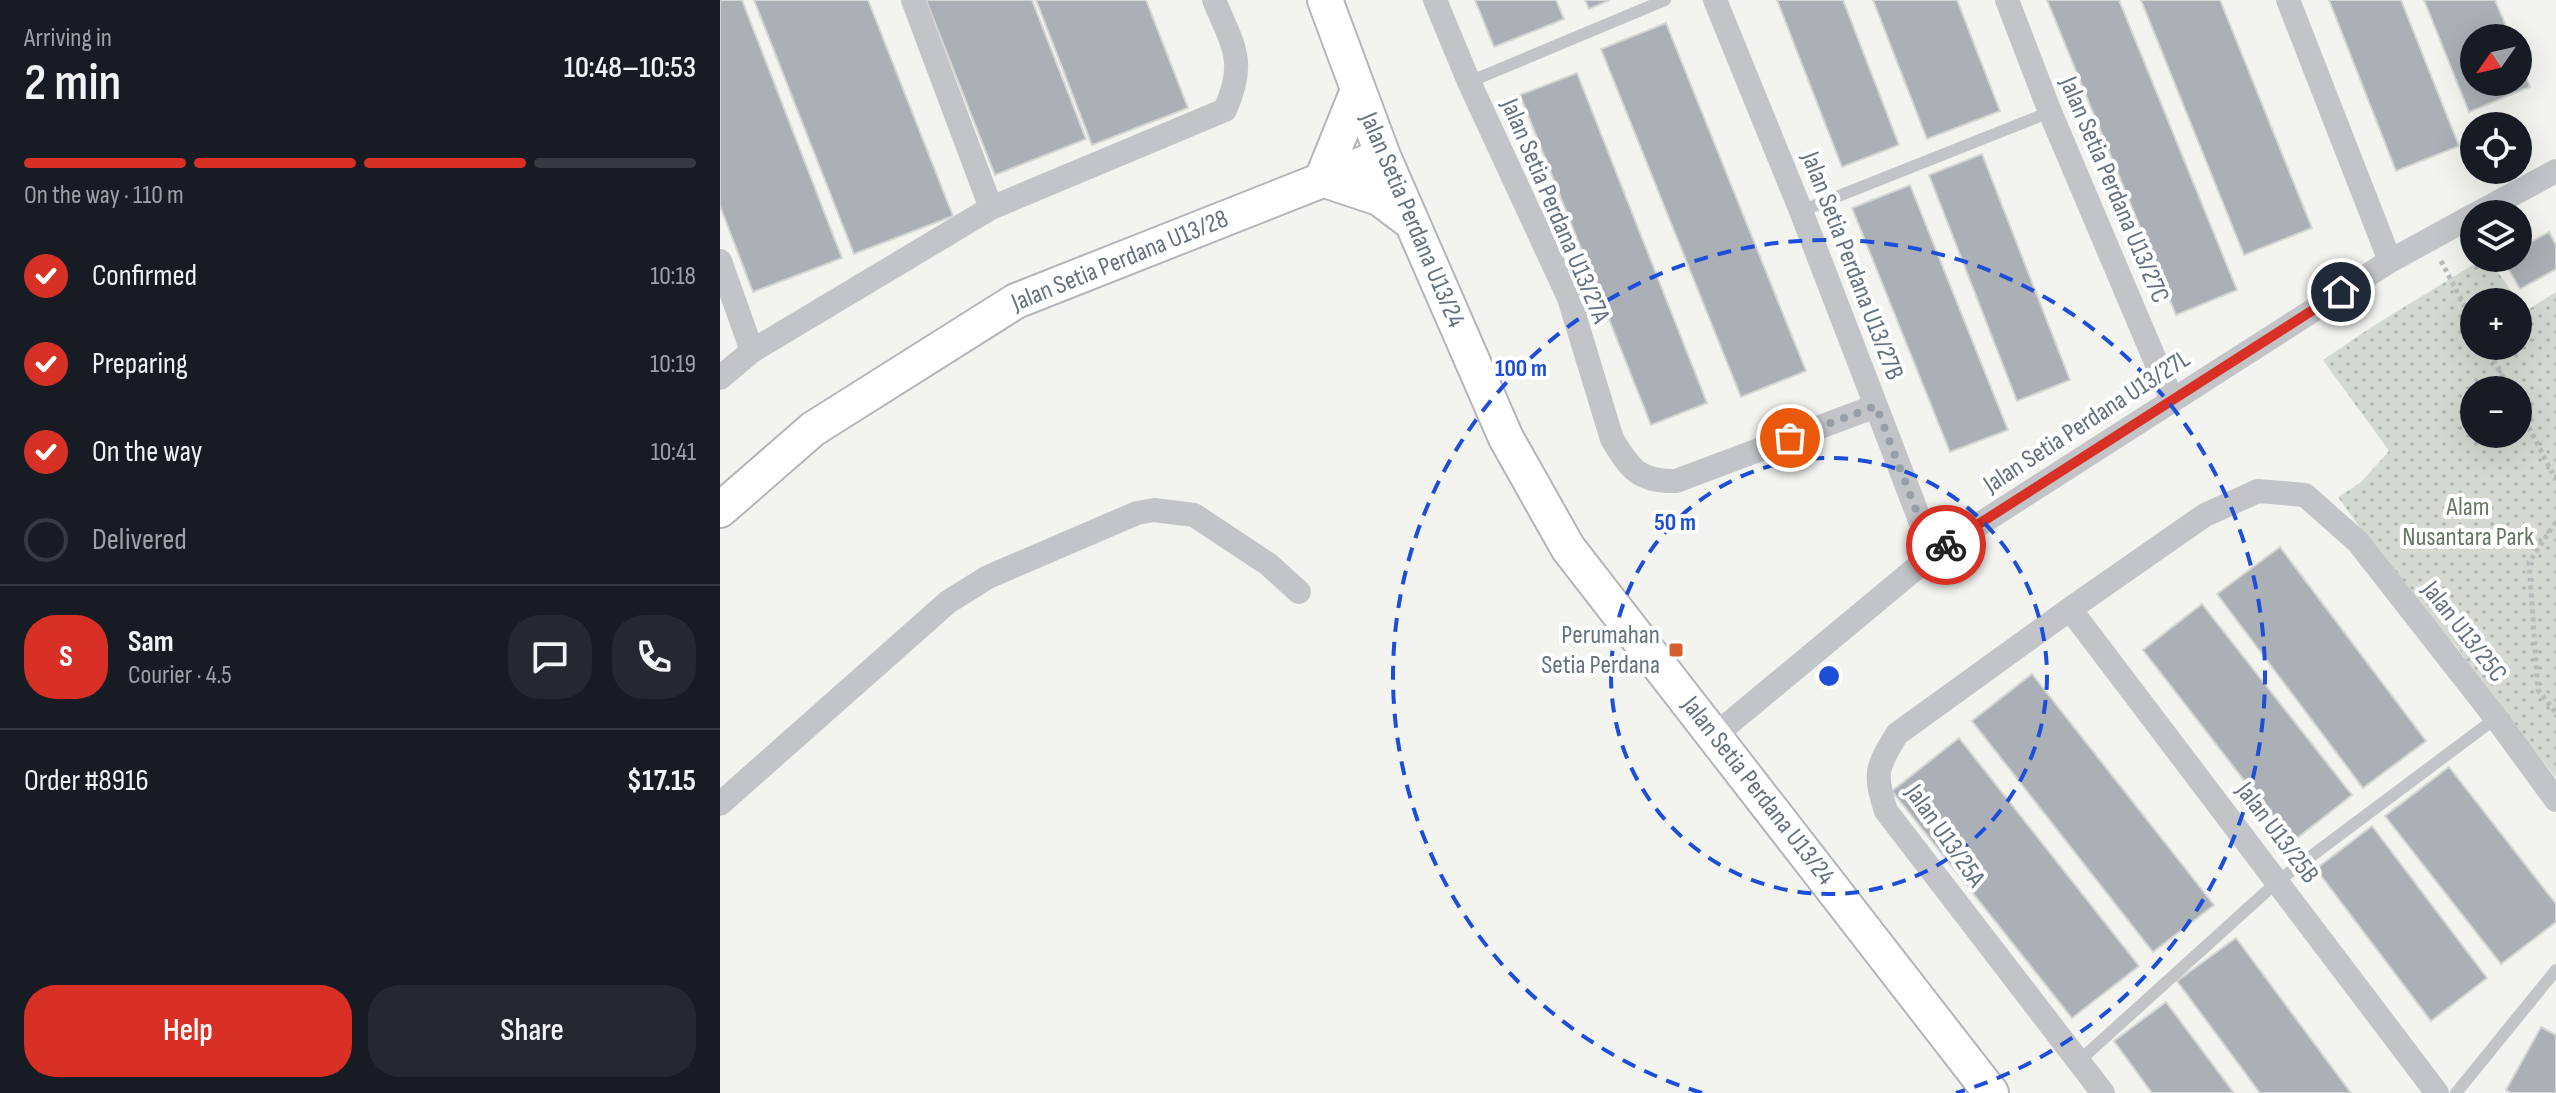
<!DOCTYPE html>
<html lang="en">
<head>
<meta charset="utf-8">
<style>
  :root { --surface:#171b24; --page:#242831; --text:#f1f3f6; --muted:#9ea1a6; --line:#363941; --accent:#d93025 }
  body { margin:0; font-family:"Sofia Sans Condensed",sans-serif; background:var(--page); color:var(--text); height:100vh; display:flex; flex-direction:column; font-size:30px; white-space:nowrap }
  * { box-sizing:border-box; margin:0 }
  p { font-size:26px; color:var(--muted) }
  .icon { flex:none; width:44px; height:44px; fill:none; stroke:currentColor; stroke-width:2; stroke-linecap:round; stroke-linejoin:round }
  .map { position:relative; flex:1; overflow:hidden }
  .side { display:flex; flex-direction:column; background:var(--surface); width:720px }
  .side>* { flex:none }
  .needle { width:52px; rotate:236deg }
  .controls { position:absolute; left:1740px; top:24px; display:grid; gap:16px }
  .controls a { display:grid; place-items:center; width:72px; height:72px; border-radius:50%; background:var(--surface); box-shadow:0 8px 32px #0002; font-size:40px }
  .pin { position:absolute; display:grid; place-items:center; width:68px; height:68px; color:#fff; margin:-34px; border:4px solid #fff; border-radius:50%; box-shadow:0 2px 8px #0007 }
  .courier { position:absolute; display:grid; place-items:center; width:80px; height:80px; margin:-40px; border:6px solid #d93025; border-radius:50%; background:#fff; color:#222; box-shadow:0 2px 10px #0007 }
  .overview em { font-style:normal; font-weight:600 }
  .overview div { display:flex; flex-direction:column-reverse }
  .overview { display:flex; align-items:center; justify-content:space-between; height:136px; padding:0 24px }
  h1 { font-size:52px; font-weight:600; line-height:60px }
  .bar { display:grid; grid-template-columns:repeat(4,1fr); gap:12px 8px; align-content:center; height:96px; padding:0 24px }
  .bar i { height:10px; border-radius:6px; background:var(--line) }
  .bar .selected { background:var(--accent) }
  .bar p { grid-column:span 4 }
  .line { display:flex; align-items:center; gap:20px; padding:0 24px; border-top:2px solid var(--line) }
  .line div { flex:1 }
  .round { display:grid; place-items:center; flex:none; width:84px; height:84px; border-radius:32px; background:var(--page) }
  ol { padding:0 24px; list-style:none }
  li { display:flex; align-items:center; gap:24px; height:88px }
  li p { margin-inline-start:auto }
  li .icon { padding:8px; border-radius:50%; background:var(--accent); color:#fff; stroke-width:4 }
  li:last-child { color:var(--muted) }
  li i { width:44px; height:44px; border:4px solid var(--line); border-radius:50% }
  .button { display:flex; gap:16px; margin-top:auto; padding:16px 24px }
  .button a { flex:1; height:92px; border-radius:32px; background:var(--accent); color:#fff; font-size:32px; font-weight:600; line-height:92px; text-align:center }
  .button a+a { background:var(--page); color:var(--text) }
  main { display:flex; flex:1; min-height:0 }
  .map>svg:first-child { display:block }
</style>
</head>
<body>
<main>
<section class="side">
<div class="overview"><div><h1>2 min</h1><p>Arriving in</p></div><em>10:48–10:53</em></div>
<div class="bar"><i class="selected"></i><i class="selected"></i><i class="selected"></i><i></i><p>On the way · 110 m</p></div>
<ol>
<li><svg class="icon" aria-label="check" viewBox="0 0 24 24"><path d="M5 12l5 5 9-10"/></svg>Confirmed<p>10:18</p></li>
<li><svg class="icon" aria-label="check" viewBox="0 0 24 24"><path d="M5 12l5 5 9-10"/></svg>Preparing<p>10:19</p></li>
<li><svg class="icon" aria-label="check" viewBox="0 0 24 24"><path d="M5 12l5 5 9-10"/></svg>On the way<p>10:41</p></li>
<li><i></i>Delivered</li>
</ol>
<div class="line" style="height:144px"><b class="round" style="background:var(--accent);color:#fff">S</b><div><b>Sam</b><p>Courier · 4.5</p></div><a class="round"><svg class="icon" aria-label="chat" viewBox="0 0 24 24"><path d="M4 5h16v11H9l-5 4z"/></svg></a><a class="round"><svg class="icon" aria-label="phone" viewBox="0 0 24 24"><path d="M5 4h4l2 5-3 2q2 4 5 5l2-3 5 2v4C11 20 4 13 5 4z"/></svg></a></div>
<div class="line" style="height:104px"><div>Order #8916</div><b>$17.15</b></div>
<div class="button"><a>Help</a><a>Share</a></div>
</section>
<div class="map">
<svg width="1836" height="1093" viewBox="0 0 1836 1093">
  <defs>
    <pattern id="park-dots" width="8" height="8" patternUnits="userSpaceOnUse" patternTransform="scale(2)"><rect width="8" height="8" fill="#d4dad1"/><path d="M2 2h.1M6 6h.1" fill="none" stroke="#b0b5af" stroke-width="1.8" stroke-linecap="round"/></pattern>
  </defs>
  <rect width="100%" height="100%" fill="#f3f4f0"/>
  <path fill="url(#park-dots)" fill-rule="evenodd" d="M 1764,258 L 1768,258 L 1789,288 L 1809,309 L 1836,292 L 1836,778 L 1759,679 L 1737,647 L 1694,603 L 1618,497 L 1640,483 L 1669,451 L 1603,360 L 1650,328 ZM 1754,302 L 1798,302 L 1798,346 L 1754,346 ZM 1754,390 L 1798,390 L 1798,434 L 1754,434 Z"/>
  <path fill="#aab0b5" stroke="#d5d5d3" stroke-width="2" d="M 0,0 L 22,0 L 122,258 L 33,292 L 0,206 Z
    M 34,0 L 148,0 L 233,216 L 134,254 Z
    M 206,0 L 312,0 L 366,139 L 275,175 Z
    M 316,0 L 426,0 L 468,108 L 372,145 Z
    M 755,0 L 836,0 L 844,19 L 774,47 Z
    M 865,0 L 890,0 L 869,9 Z
    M 1057,0 L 1123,0 L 1179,145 L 1122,167 Z
    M 1153,0 L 1237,0 L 1280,111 L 1207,139 Z
    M 1327,0 L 1399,0 L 1517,290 L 1456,315 Z
    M 1421,0 L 1500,0 L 1592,228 L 1524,255 Z
    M 1609,0 L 1681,0 L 1739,146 L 1676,171 Z
    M 1704,0 L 1775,0 L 1791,38 L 1754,38 L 1754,82 L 1798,82 L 1798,56 L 1810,87 L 1749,112 Z
    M 946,23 L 1086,371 L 1021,397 L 881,49 Z
    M 857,73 L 987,403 L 931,425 L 800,95 Z
    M 1262,154 L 1350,380 L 1297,401 L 1209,175 Z
    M 1190,185 L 1288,430 L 1230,452 L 1132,208 Z
    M 1829,232 L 1836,245 L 1836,269 L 1800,289 L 1782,258 L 1798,258 L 1798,249 Z
    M 1560,547 L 1706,741 L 1643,788 L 1497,594 Z
    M 1482,604 L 1632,795 L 1572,842 L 1423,650 Z
    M 1312,674 L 1494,905 L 1433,952 L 1252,721 Z
    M 1239,738 L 1419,966 L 1352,1018 L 1172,791 Z
    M 1729,767 L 1836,904 L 1836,922 L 1781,964 L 1665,816 Z
    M 1652,826 L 1767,978 L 1711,1021 L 1596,869 Z
    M 1516,938 L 1631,1093 L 1540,1093 L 1457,981 Z
    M 1446,1002 L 1514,1093 L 1432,1093 L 1394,1041 Z
    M 1821,1027 L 1836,1035 L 1836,1093 L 1791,1093 L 1786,1090 Z"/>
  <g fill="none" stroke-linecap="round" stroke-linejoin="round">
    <g stroke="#b2b6ba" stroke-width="38">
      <path id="secondary" d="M 605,0 L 663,156 L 786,438 L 848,548 L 1271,1093
        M 602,179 L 659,198 L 691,222
        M 602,179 L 638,90
        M 0,510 L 93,429 L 296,301 L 663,156"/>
    </g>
    <path stroke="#b9bbbd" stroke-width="5" stroke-dasharray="4 4" stroke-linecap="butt" d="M 1721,261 L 1754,324
      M 1766,346 L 1790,390
      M 1798,406 L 1836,480
      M 1836,522 L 1809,562 L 1818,690 L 1836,713"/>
    <path stroke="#c2c4c8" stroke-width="12" d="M 749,82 L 945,0
      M 1081,211 L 1330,112
      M 1359,1061 L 1558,881 L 1776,718
      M 1736,1093 L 1836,970"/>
    <path stroke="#c2c4c8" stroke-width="24" d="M 193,0 L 271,208
      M 715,0 L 749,82 L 849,298 L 892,439 C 910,469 919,482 956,481 L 1156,406
      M 995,0 L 1081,211 L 1213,554
      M 1287,0 L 1330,112 L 1452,400
      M 1568,0 L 1670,261
      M 1756,214 L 1836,171
      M 0,261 L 32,351
      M 0,378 L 32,351 L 271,208 L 505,110 C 527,61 513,46 494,0
      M 1350,609 L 1717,1093
      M 994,736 L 1213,554 L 1670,261 L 1754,215
      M 0,804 L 228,602 L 268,577 L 417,513 L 434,510 L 474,515 L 548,564 L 579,592
      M 1383,1093 L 1166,811 C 1154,774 1156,768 1177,734 L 1350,609 L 1485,515 L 1538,491 L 1585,495 L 1638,542 L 1776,718 L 1836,800"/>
    <use href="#secondary" stroke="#fff" stroke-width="34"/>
  </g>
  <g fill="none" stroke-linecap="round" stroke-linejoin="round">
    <path stroke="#969fa7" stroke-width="8" stroke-dasharray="0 14.4" d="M 1070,438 L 1156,406 L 1213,554 L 1226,545"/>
    <path stroke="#d93025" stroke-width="10" d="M 1226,545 L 1621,292"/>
  </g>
  <g fill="none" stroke="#1d4ed8" stroke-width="4" stroke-dasharray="14 10">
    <circle cx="1109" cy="676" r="218"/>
    <path d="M982 1093A436 436 0 1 1 1236 1093"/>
  </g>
  <rect fill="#d75f2c" stroke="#fff" stroke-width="3" x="948" y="642" width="16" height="16" rx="4"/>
  <g text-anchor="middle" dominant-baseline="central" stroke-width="8" stroke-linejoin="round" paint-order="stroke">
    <g font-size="26" fill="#64717f" stroke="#fff">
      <text transform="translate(1394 190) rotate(67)">Jalan Setia Perdana U13/27C</text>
      <text transform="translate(835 211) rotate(67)">Jalan Setia Perdana U13/27A</text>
      <text transform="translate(692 220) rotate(67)">Jalan Setia Perdana U13/24</text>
      <text transform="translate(400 261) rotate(-22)">Jalan Setia Perdana U13/28</text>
      <text transform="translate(1132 266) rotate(69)">Jalan Setia Perdana U13/27B</text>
      <text transform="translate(1367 422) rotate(-33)">Jalan Setia Perdana U13/27L</text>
      <text transform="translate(1744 632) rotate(52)">Jalan U13/25C</text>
      <text transform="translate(1038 791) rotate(52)">Jalan Setia Perdana U13/24</text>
      <text transform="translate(1557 833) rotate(53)">Jalan U13/25B</text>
      <text transform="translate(1225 836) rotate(55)">Jalan U13/25A</text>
    </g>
    <g font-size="26" fill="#657763" stroke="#fff">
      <text x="1748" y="507">Alam<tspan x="1748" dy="30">Nusantara Park</tspan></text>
    </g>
    <g font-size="26" fill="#64717f" stroke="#fff" text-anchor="end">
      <text x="940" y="635">Perumahan<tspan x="940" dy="30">Setia Perdana</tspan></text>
    </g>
  </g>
  <circle cx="1109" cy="676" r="12" fill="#1d4ed8" stroke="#fff" stroke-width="4"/>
  <g font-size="24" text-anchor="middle" font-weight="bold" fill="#1d4ed8" stroke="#fff" stroke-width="8" stroke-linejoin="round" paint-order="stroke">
    <text x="801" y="376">100 m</text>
    <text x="955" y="530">50 m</text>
  </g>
</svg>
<div class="controls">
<a><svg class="needle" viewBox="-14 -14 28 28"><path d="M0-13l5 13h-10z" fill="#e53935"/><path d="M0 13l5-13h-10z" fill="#9ea1a6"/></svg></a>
<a><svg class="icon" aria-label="locate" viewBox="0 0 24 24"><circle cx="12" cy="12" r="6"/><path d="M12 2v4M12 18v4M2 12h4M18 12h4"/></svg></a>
<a><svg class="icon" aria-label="layers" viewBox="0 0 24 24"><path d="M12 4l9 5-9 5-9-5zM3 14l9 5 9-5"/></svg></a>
<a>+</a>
<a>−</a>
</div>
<div class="pin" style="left:1070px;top:438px;background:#ea580c"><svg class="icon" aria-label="bag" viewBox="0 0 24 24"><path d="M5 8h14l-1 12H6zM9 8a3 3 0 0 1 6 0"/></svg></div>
<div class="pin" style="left:1621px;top:292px;background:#1f2937"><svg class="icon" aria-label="home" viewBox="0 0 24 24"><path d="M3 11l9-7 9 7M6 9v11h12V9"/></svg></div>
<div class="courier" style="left:1226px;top:545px"><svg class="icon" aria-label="bike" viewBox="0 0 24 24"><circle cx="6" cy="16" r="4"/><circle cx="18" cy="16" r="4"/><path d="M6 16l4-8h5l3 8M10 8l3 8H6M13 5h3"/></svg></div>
</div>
</main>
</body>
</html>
